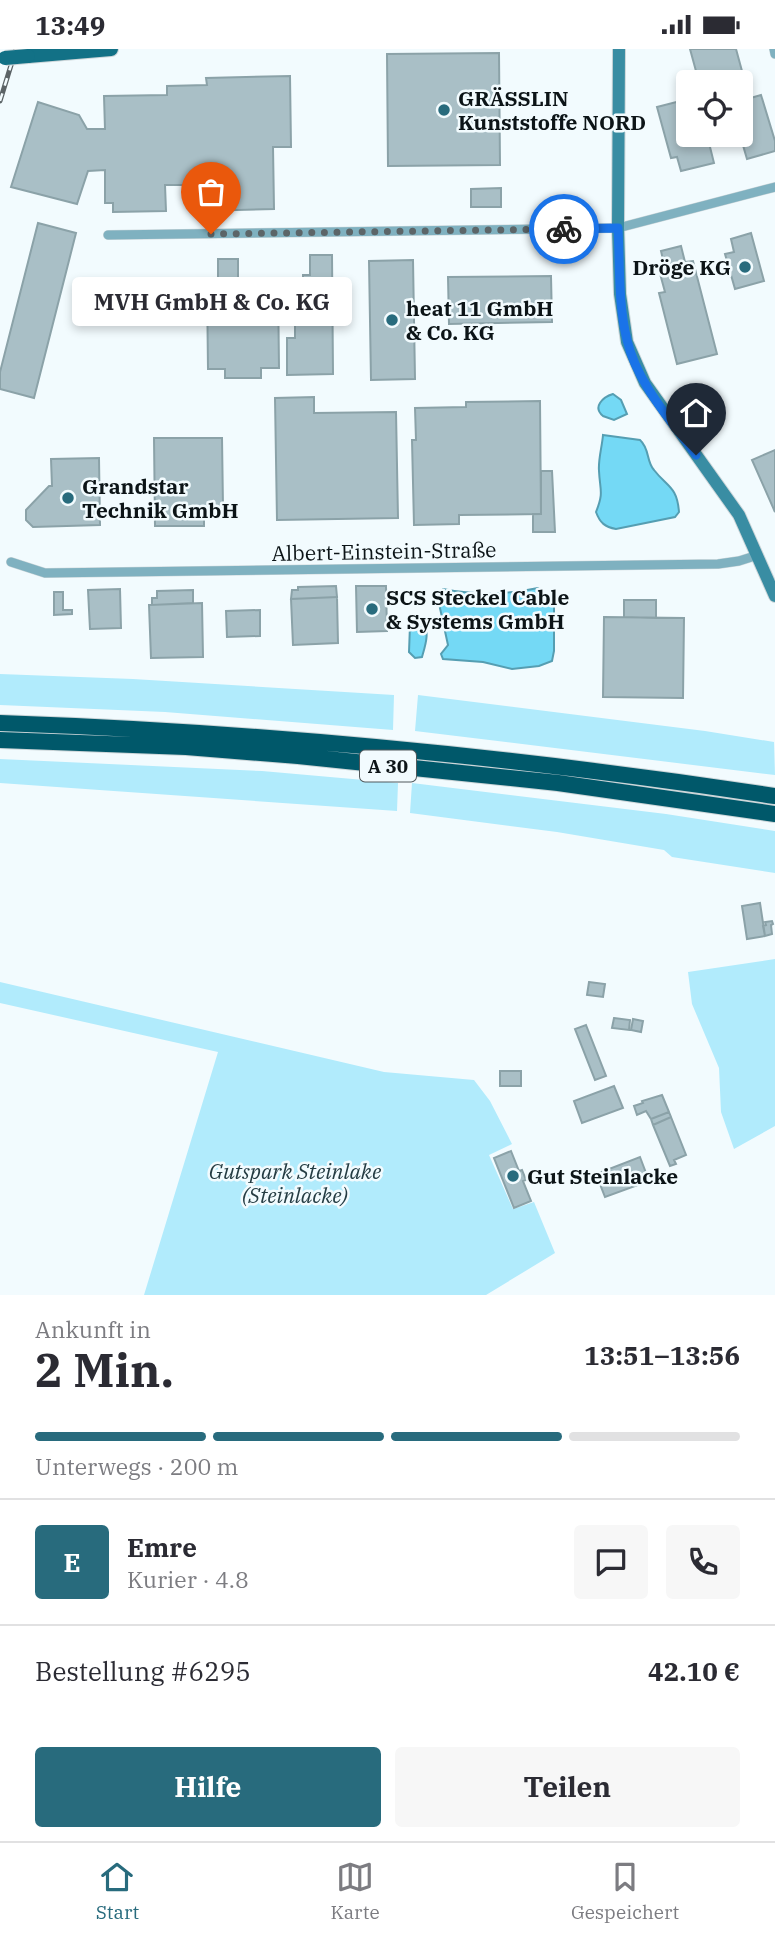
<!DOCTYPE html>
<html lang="de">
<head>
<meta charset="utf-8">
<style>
  :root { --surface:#fff; --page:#f7f7f7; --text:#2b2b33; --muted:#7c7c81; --line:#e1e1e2; --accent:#286b7d }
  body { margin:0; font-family:"IBM Plex Serif",serif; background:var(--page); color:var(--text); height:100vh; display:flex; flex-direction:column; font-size:26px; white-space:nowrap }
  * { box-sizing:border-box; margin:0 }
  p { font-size:23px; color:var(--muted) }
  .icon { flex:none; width:38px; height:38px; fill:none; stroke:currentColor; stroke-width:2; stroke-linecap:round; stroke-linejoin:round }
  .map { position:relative; height:1246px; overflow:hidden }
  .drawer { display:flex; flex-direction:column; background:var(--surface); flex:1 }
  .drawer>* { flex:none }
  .fabs { position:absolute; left:676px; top:21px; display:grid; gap:14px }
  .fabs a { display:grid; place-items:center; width:77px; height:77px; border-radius:7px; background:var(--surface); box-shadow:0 4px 10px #0003; font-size:35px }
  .pin { position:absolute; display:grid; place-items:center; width:60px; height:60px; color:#fff; margin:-72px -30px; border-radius:50% 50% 50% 0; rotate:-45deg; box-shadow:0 0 7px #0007 }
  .pin .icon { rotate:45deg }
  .courier { position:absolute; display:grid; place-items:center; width:70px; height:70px; margin:-35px; border:5px solid #1a73e8; border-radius:50%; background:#fff; color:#222; box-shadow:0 2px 9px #0007 }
  .bubble { position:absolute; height:49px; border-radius:7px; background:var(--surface); box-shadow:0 4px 10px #0003; font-size:23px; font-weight:700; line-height:49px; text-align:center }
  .overview em { font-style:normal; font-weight:700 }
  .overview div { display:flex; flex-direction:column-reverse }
  .overview { display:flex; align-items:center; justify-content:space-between; height:119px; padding:0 35px }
  h1 { font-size:46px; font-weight:700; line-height:52px }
  .bar { display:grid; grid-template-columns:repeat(4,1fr); gap:10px 7px; align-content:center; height:84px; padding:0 35px }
  .bar i { height:9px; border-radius:5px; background:var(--line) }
  .bar .active { background:var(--accent) }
  .bar p { grid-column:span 4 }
  .line { display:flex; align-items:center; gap:18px; padding:0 35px; border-top:2px solid var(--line) }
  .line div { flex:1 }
  .round { display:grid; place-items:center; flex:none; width:74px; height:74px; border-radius:7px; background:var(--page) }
  .button { display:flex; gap:14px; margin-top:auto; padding:14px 35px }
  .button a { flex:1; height:80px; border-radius:7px; background:var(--accent); color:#fff; font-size:28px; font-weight:700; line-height:80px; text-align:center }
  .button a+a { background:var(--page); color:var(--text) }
  .status { display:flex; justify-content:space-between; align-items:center; height:49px; padding:0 35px; background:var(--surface); direction:ltr }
  .status svg { height:19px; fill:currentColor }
  .dock { display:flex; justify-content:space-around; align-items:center; height:98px; border-top:2px solid var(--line); background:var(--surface); font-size:19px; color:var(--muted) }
  .dock a { display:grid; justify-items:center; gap:4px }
  .dock .active { color:var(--accent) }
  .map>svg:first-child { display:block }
</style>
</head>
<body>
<div class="status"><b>13:49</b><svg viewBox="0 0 49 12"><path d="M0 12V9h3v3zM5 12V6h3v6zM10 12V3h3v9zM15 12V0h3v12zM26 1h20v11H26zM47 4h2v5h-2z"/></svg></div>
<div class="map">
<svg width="775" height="1246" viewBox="0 0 775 1246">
  <rect width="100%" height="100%" fill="#f2fbfe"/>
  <path fill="#b1ebfc" d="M 0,625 L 133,630 L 394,646 L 393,681 L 165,663 L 0,656 Z
    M 418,646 L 705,682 L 774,693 L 775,726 L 415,682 Z
    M 0,710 L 262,722 L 398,734 L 397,762 L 0,734 Z
    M 412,734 L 666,765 L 775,782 L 775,824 L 672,808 L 664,801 L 557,783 L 410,764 Z
    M 775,910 L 775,1077 L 734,1100 L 721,1063 L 719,1019 L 692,955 L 688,923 Z
    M 0,933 L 384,1023 L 474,1031 L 490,1052 L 512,1095 L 489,1106 L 513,1160 L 534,1153 L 555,1204 L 486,1246 L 144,1246 L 218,1003 L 0,954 Z"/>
  <path fill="#74d9f5" stroke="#559eb2" stroke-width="2" d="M 613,345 L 621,351 L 627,365 L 614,371 L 603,367 C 592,358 603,348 613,345 Z
    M 603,386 L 640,391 C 650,400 646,412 654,421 C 667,438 677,437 679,463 L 675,468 L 616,480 C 605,478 600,474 596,463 C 604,443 600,442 599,422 C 598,411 602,398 603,386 Z
    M 538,539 L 554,553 L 554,602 L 552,612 L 539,617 L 512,620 L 483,613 L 443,610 L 441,605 L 448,596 L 438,550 L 443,540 C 475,546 506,546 538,539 Z
    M 418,569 L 422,570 C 430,583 426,594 422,608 L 415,609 L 409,603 L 410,576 Z"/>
  <path fill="#a9bfc6" stroke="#8ba2a8" stroke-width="2" d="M 690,0 L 736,0 L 742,22 L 699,33 Z
    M 499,4 L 500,116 L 388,117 L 387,5 Z
    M 290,27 L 291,98 L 273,98 L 274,160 L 199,162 L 198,136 L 165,136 L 166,162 L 113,163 L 113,154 L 105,154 L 105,121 L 88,122 L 77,155 L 11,138 L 38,53 L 79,66 L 87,80 L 105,80 L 104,47 L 167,46 L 167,37 L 207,36 L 206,29 Z
    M 761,46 L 775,92 L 775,102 L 747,110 L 740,86 L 740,52 Z
    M 688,50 L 688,86 L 707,86 L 714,114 L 681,122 L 677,108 L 671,109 L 657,58 Z
    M 501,139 L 501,158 L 471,158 L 471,140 Z
    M 38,174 L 76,184 L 34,349 L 0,340 L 0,323 Z
    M 751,184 L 764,232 L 735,240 L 725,205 L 734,203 L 731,190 Z
    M 681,197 L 685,213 L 693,212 L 717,305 L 677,315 L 659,244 L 665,243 L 659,221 L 665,219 L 661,202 Z
    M 310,206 L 332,206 L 333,325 L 287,326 L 287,289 L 295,289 L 295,259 L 303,259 L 303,226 L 310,226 Z
    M 218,210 L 238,210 L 238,234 L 278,234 L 279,319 L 261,319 L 261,329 L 225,329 L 225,320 L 208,320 L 207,234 L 218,234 Z
    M 413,211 L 415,330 L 371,331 L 369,212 Z
    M 551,227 L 552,273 L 449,275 L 448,228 Z
    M 314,348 L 314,364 L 396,363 L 398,469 L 277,471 L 275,349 Z
    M 540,352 L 541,465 L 459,466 L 459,475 L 414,476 L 412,391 L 416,391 L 415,359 L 466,358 L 466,353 Z
    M 154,389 L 222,389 L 223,458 L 204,458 L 204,477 L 155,477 Z
    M 775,401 L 775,463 L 752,411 Z
    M 99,409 L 100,476 L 33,478 L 26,471 L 26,461 L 49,437 L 52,437 L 51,410 Z
    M 541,422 L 552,422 L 555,483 L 533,483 L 533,465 L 541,465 Z
    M 336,537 L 337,548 L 291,550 L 292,541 L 298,541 L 298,538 Z
    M 356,537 L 386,537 L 387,582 L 357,583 Z
    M 120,540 L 121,579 L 90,580 L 88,541 Z
    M 193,541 L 193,554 L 152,556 L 152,549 L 157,549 L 157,542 Z
    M 54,543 L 63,543 L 63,561 L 72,561 L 72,565 L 54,566 Z
    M 337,548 L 338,594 L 293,596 L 291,550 Z
    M 624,551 L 656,551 L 656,569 L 624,568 Z
    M 202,554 L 203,608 L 151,609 L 149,556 Z
    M 260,561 L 260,587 L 227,588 L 226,562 Z
    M 604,568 L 684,569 L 683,649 L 603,648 Z
    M 760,854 L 765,887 L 747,890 L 742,857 Z
    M 772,872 L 773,875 L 771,876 L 772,885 L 765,887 L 763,877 L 766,876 L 765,873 Z
    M 589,933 L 605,935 L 603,948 L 587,946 Z
    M 614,969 L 630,971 L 629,981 L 612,979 Z
    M 633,970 L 643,972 L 641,983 L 631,981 Z
    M 586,976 L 606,1027 L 595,1031 L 575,980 Z
    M 500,1022 L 521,1022 L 521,1037 L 500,1037 Z
    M 614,1037 L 623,1059 L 582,1074 L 574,1052 Z
    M 662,1046 L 669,1063 L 651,1070 L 646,1062 L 637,1066 L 634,1057 L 643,1054 L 642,1052 Z
    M 669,1063 L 671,1068 L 653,1076 L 651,1070 Z
    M 671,1068 L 686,1106 L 674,1111 L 676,1115 L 670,1117 L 653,1076 Z
    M 511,1102 L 519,1122 L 522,1121 L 526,1131 L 523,1132 L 531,1152 L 514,1159 L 494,1109 Z
    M 640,1108 L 649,1132 L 605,1148 L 596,1125 Z"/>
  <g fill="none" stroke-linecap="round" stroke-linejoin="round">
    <g stroke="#cdd6d9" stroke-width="10">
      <path id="street" d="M 774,0 L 775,5
        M 108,186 L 618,179 L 775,138
        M 11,513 L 45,524 L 718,515 L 739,512 L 758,506"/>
    </g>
    <g stroke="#cdd6d9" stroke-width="14">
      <path id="secondary" d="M 619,0 L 618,179 L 620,245 L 627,293 L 645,334 L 739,466 L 775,547"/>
    </g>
    <g stroke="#cdd6d9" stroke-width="16">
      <path id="primary" d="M 28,7 L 111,0"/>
    </g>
    <g stroke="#cdd6d9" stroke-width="18">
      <path id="highway" d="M 0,674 C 259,683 518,708 775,747
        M 0,691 L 186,698 L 298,707 L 558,734 L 775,765"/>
    </g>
    <use href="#street" stroke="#7fb1c0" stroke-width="9"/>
    <use href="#secondary" stroke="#398da3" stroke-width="12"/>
    <use href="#primary" stroke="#127186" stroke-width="14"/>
    <use href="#highway" stroke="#00586a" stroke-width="16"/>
    <g stroke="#5b6366" stroke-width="5">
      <path id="rail" d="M 0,52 L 16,0"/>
    </g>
    <use href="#rail" stroke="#f2fbfe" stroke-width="2.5" stroke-dasharray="8" stroke-linecap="butt"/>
    <g stroke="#cdd6d9" stroke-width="16" stroke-linecap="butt">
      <path id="primary-bridge" d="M 5,9 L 28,7"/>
    </g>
    <use href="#primary-bridge" stroke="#127186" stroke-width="14"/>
  </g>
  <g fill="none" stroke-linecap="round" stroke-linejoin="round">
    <path stroke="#5c6568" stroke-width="7" stroke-dasharray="0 12.6" d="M 211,185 L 564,180"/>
    <path stroke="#1a73e8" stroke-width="9" d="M 564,180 L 618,179 C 620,216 618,255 627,291 C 637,334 671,371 696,406"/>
  </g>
  <g fill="#286b7d" stroke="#f2fbfe" stroke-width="2.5">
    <circle cx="444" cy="61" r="7"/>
    <circle cx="745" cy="218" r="7"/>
    <circle cx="392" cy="271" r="7"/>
    <circle cx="68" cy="449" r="7"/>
    <circle cx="372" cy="560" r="7"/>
    <circle cx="513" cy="1127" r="7"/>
  </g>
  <g text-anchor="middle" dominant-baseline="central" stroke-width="5" stroke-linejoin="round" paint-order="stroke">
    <rect fill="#f2fbfe" stroke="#51595c" stroke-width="2" x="360" y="701.5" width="56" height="31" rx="5"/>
    <g font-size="19" font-weight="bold" fill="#0c1417">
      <text x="388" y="717">A 30</text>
    </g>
    <g font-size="21" font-weight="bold" fill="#0c1417" stroke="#f2fbfe" text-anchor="start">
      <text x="458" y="49">GRÄSSLIN<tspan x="458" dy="24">Kunststoffe NORD</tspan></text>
      <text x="731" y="218" text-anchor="end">Dröge KG</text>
      <text x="406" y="259">heat 11 GmbH<tspan x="406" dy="24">&amp; Co. KG</tspan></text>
      <text x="82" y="437">Grandstar<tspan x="82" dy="24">Technik GmbH</tspan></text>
      <text x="386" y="548">SCS Steckel Cable<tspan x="386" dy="24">&amp; Systems GmbH</tspan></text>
      <text x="527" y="1127">Gut Steinlacke</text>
    </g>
    <g font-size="21" fill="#0c1417" stroke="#f2fbfe">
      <text transform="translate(384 502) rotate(-1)">Albert-Einstein-Straße</text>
    </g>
    <g font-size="21" font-style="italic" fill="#243c43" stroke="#f2fbfe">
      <text x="295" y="1122">Gutspark Steinlake<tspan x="295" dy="24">(Steinlacke)</tspan></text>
    </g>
  </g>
</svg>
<div class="fabs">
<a><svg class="icon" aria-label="locate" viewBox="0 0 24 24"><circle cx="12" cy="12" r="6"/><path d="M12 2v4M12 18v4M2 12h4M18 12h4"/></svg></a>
</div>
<div class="pin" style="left:211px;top:185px;background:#ea580c"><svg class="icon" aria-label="bag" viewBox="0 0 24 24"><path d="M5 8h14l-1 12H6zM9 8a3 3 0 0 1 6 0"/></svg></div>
<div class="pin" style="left:696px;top:406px;background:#1f2937"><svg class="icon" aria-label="home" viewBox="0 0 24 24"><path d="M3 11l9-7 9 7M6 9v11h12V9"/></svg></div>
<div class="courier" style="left:564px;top:180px"><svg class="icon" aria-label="bike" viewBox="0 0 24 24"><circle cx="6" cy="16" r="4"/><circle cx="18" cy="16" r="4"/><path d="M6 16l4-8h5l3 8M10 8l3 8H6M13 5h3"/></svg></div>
<div class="bubble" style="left:72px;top:228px;width:280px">MVH GmbH &amp; Co. KG</div>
</div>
<section class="drawer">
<div class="overview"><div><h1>2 Min.</h1><p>Ankunft in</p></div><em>13:51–13:56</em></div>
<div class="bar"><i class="active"></i><i class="active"></i><i class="active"></i><i></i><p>Unterwegs · 200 m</p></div>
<div class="line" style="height:126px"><b class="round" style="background:var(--accent);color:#fff">E</b><div><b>Emre</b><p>Kurier · 4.8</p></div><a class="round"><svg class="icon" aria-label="chat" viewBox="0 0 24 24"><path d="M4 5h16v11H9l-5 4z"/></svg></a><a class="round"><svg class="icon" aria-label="phone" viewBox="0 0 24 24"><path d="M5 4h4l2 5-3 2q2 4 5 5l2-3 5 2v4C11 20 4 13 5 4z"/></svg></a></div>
<div class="line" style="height:91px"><div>Bestellung #6295</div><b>42.10 €</b></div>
<div class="button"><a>Hilfe</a><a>Teilen</a></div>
</section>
<nav class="dock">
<a class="active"><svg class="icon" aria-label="home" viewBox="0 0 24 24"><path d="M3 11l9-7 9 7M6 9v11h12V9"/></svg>Start</a>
<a><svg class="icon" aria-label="map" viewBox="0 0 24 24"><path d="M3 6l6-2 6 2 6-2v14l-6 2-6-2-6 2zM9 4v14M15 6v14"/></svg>Karte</a>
<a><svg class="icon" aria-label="saved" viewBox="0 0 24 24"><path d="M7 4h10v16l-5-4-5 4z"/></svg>Gespeichert</a>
</nav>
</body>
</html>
